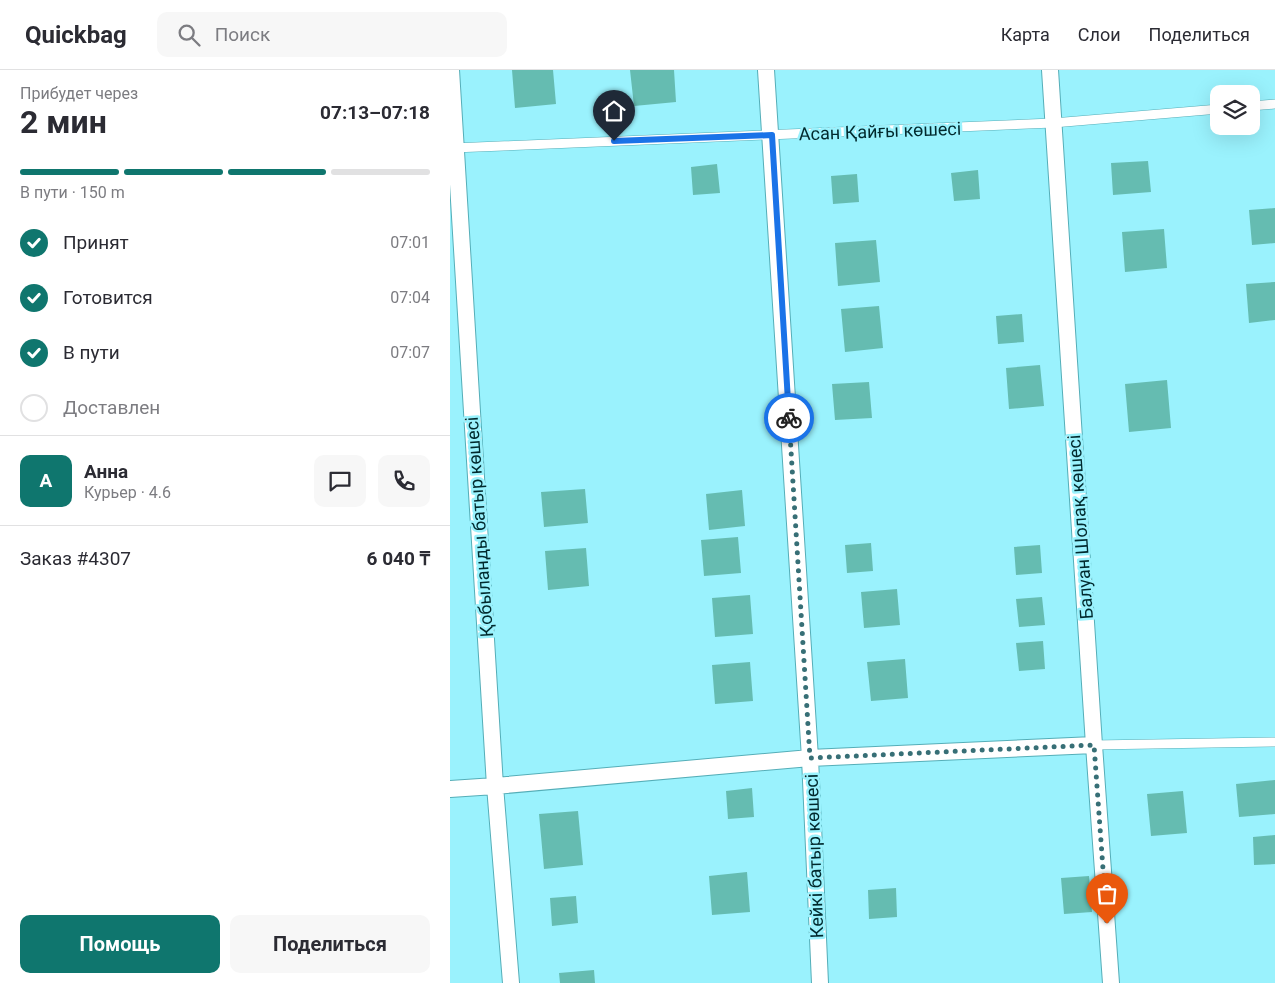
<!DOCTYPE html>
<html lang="ru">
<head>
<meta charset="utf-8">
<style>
  :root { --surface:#fff; --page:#f7f7f7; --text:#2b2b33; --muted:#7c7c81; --line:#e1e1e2; --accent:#0f766e }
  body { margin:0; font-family:Roboto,sans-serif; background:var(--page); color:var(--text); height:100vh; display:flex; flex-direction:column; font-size:19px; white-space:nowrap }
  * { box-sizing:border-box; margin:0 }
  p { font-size:16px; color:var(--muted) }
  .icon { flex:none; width:28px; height:28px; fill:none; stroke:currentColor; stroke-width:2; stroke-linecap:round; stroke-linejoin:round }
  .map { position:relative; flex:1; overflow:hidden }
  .panel { display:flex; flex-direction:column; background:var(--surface); width:450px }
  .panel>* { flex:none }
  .buttons { position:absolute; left:760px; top:15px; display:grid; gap:10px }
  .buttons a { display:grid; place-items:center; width:50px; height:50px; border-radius:10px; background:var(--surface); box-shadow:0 5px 20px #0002; font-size:25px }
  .pin { position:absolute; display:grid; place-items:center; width:42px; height:42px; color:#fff; margin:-51px -21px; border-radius:50% 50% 50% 0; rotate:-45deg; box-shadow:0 0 5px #0007 }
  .pin .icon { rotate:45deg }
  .courier { position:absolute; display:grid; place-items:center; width:50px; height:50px; margin:-25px; border:4px solid #1a73e8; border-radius:50%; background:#fff; color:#222; box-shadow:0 1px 6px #0007 }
  .overview em { font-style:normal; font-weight:700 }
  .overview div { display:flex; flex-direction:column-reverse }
  .overview { display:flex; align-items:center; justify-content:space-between; height:85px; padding:0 20px }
  h1 { font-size:32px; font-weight:700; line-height:38px }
  .bar { display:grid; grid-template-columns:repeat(4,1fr); gap:8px 5px; align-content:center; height:60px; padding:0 20px }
  .bar i { height:6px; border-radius:4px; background:var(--line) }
  .bar .selected { background:var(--accent) }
  .bar p { grid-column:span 4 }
  .line { display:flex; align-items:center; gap:12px; padding:0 20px; border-top:1px solid var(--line) }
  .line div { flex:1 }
  .round { display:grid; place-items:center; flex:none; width:52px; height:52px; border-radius:10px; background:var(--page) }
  ol { padding:0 20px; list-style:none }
  li { display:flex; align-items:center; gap:15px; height:55px }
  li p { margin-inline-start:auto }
  li .icon { padding:5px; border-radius:50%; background:var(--accent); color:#fff; stroke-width:4 }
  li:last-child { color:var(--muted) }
  li i { width:28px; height:28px; border:2px solid var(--line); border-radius:50% }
  .cta { display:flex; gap:10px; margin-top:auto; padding:10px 20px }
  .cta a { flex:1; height:58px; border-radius:10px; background:var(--accent); color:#fff; font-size:20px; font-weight:700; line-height:58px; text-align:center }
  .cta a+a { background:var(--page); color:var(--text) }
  header { display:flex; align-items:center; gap:30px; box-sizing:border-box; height:70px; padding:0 25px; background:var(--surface); border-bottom:1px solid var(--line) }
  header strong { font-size:24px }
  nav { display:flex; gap:28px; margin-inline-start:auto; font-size:18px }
  .search { width:350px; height:45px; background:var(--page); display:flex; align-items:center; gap:12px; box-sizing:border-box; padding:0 18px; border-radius:10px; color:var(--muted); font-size:19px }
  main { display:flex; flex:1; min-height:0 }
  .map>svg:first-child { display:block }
</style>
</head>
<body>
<header>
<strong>Quickbag</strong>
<div class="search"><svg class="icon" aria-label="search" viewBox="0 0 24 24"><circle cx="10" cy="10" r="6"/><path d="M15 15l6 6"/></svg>Поиск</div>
<nav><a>Карта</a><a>Слои</a><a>Поделиться</a></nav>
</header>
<main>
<section class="panel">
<div class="overview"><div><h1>2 мин</h1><p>Прибудет через</p></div><em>07:13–07:18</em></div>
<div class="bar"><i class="selected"></i><i class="selected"></i><i class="selected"></i><i></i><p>В пути · 150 m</p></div>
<ol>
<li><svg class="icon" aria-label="check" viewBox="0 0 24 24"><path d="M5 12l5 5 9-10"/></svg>Принят<p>07:01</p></li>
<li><svg class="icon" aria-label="check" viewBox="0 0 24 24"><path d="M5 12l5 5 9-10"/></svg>Готовится<p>07:04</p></li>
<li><svg class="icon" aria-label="check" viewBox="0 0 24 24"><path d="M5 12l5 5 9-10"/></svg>В пути<p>07:07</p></li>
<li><i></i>Доставлен</li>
</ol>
<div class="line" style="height:90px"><b class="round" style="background:var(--accent);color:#fff">А</b><div><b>Анна</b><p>Курьер · 4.6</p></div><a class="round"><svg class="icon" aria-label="chat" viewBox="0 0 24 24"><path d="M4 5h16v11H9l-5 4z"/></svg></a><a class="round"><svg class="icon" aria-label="phone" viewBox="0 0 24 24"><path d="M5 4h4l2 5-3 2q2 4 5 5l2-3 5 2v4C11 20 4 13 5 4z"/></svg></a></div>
<div class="line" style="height:65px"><div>Заказ #4307</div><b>6 040 ₸</b></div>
<div class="cta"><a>Помощь</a><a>Поделиться</a></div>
</section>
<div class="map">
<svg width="825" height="913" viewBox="0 0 825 913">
  <rect width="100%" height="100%" fill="#9af2fd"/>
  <path fill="#65bcb1" d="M 62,0 L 103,0 L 106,34 L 65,38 Z
    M 180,0 L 224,0 L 226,32 L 184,36 Z
    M 698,91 L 701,122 L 663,125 L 661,93 Z
    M 267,94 L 270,123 L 243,125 L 241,97 Z
    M 528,100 L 530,129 L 504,131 L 501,103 Z
    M 407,104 L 409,132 L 383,134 L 381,106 Z
    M 825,138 L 825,173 L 802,175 L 799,140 Z
    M 714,159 L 717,198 L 675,202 L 672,162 Z
    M 426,170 L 430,212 L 388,216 L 385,173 Z
    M 825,212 L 825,250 L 799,253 L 796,214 Z
    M 429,236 L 433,278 L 395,282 L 391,239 Z
    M 572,244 L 574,272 L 548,274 L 546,246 Z
    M 590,295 L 594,336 L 559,339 L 556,298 Z
    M 717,310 L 721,358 L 679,362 L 675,314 Z
    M 419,312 L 422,348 L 385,350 L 382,314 Z
    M 135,419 L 138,453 L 94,457 L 91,422 Z
    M 292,420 L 295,456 L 259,460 L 256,424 Z
    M 288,467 L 291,503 L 254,506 L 251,470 Z
    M 421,473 L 423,501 L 397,503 L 395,475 Z
    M 590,475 L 592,503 L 566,505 L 564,477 Z
    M 136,478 L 139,516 L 98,520 L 95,481 Z
    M 447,519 L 450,555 L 414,558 L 411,522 Z
    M 300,525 L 303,564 L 265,567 L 262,528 Z
    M 592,527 L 595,555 L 569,557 L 566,529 Z
    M 593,571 L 595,599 L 569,601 L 566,573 Z
    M 455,589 L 458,628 L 421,631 L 417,592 Z
    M 300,592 L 303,631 L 265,634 L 262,595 Z
    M 825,710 L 825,744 L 789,747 L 786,714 Z
    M 302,718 L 304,747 L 278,749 L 276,721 Z
    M 733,721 L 737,763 L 701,766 L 697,724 Z
    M 128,741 L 133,795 L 94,799 L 89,744 Z
    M 825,765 L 825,794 L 804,795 L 803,767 Z
    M 297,802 L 300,842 L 262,845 L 259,806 Z
    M 639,806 L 642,842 L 614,844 L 611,808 Z
    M 446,818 L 447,847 L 419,849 L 418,820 Z
    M 126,826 L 128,853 L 102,856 L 100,828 Z
    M 144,900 L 145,913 L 110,913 L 109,903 Z"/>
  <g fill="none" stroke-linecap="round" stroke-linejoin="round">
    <g stroke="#55aeb8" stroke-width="10">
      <path id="service" d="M 801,36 L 825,34
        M 3,78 L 603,53 L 769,39
        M 644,675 L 825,672"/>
    </g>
    <g stroke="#55aeb8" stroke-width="18">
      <path id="minor" d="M 1,0 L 45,716 L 61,913
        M 316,0 L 360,688 L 370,913
        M 600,0 L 644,675 L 661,913
        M 0,719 L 45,716 L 360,688 L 644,675"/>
    </g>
    <use href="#service" stroke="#fff" stroke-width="9"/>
    <use href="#minor" stroke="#fff" stroke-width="16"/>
  </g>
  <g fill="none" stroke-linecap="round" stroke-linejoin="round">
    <path stroke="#376f76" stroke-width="5" stroke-dasharray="0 9" d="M 339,348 L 360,688 L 644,675 L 657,854"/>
    <path stroke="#1a73e8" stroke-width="6" d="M 164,71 L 322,65 L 339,348"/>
  </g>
  <g text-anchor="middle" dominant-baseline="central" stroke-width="5" stroke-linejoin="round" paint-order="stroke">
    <g font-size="18" fill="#01292d" stroke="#9af2fd">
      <text transform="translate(430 61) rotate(-2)">Асан Қайғы көшесі</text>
      <text transform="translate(29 457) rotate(-94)">Қобыланды батыр көшесі</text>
      <text transform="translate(630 457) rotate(-94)">Балуан Шолақ көшесі</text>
      <text transform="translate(364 786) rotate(-92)">Кейкі батыр көшесі</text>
    </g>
  </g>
</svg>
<div class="buttons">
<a><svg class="icon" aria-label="layers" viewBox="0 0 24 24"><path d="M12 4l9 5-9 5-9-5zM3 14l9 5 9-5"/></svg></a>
</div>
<div class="pin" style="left:657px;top:854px;background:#ea580c"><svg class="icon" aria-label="bag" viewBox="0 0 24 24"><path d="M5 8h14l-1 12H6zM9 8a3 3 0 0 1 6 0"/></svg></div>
<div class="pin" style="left:164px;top:71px;background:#1f2937"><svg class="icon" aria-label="home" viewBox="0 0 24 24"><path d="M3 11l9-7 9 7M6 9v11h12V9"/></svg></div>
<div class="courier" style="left:339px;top:348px"><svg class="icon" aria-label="bike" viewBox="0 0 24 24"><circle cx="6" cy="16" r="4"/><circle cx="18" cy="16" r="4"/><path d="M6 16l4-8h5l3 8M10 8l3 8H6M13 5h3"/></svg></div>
</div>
</main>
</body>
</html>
